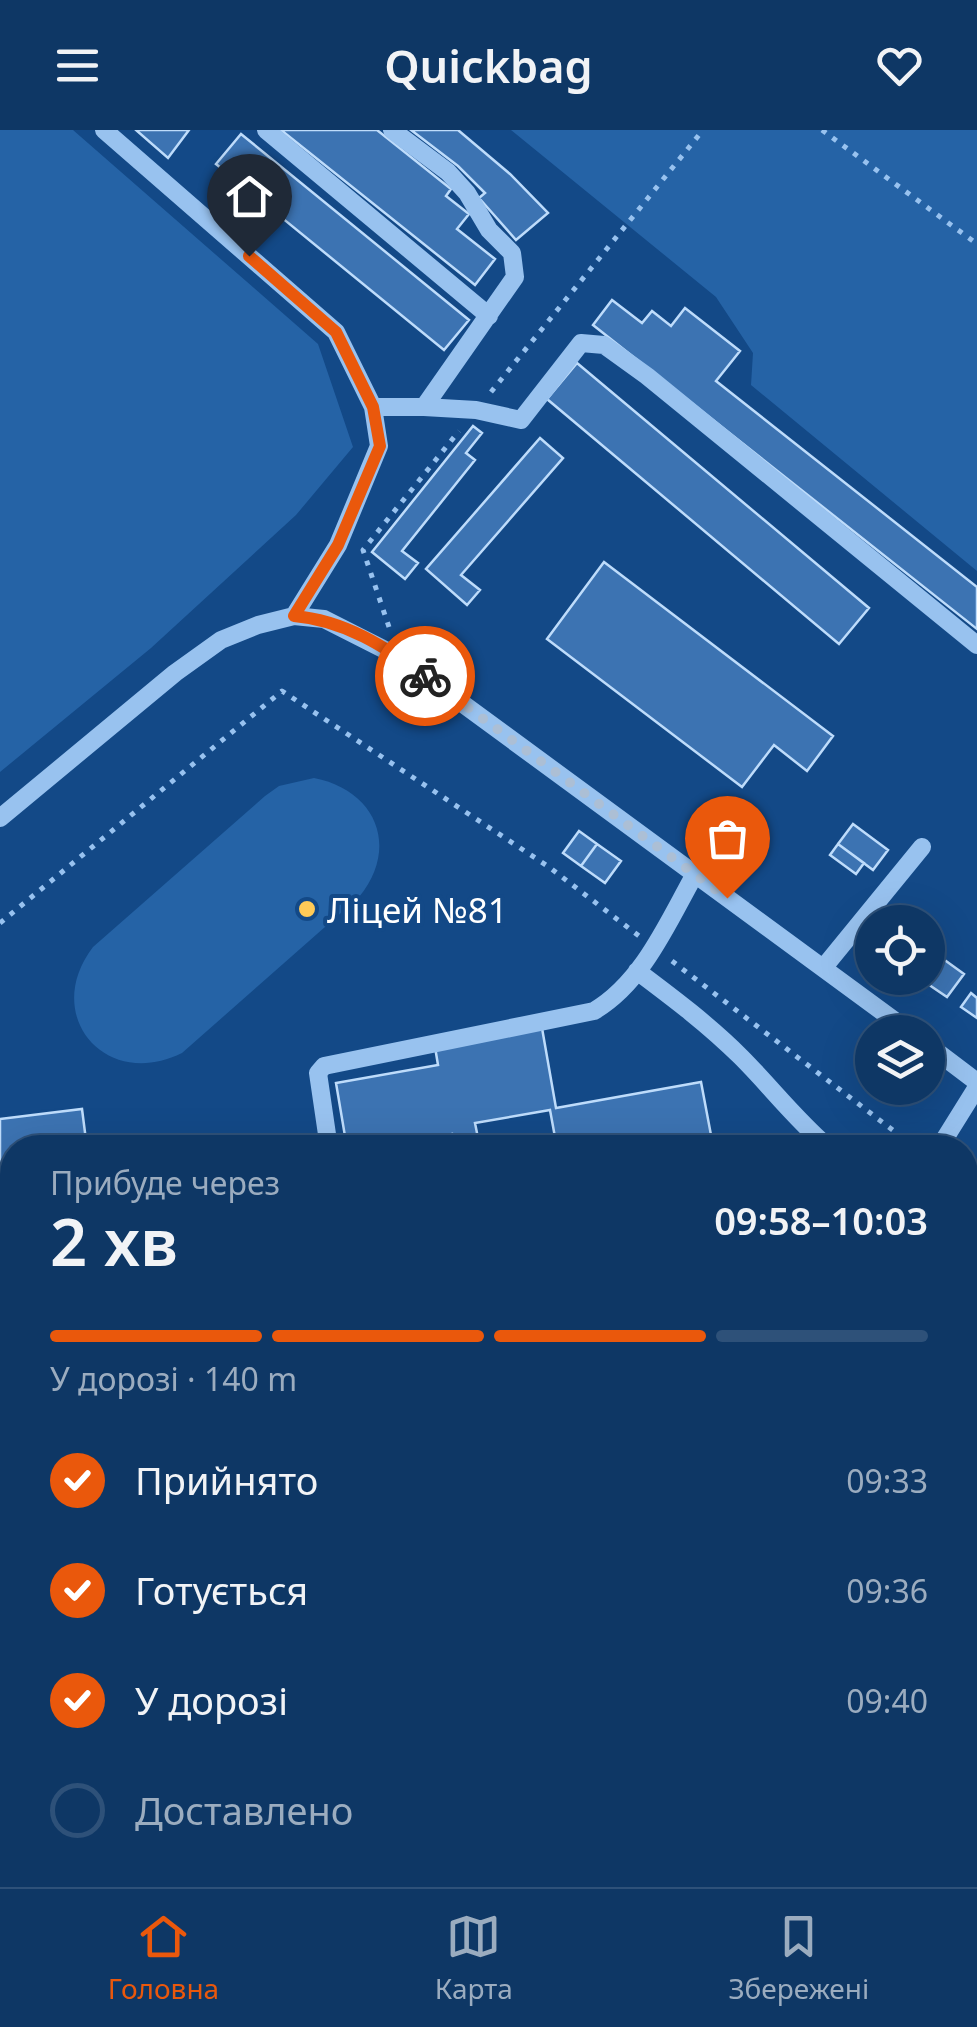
<!DOCTYPE html>
<html lang="uk">
<head>
<meta charset="utf-8">
<style>
  :root { --surface:#0e3765; --page:#173f6b; --text:#f1f3f6; --muted:#9bacbf; --line:#2e5179; --accent:#ea580c }
  body { margin:0; font-family:"Noto Sans",sans-serif; background:var(--page); color:var(--text); height:100vh; display:flex; flex-direction:column; font-size:38px; white-space:nowrap }
  * { box-sizing:border-box; margin:0 }
  p { font-size:32px; color:var(--muted) }
  .icon { flex:none; width:55px; height:55px; fill:none; stroke:currentColor; stroke-width:2; stroke-linecap:round; stroke-linejoin:round }
  .map { position:relative; flex:1; overflow:hidden }
  .side { position:absolute; left:0px; top:1005px; width:978px; height:752px; display:flex; flex-direction:column; background:var(--surface); border-radius:40px 40px 0 0; box-shadow:0 10px 40px #0002,0 0 0 2px var(--line) }
  .side>* { flex:none }
  .buttons { position:absolute; left:855px; top:775px; display:grid; gap:20px }
  .buttons a { display:grid; place-items:center; width:90px; height:90px; border-radius:50%; background:var(--surface); box-shadow:0 10px 40px #0002,0 0 0 2px var(--line); font-size:50px }
  .pin { position:absolute; display:grid; place-items:center; width:85px; height:85px; color:#fff; margin:-102px -42px; border-radius:50% 50% 50% 0; rotate:-45deg; box-shadow:0 0 10px #0007 }
  .pin .icon { rotate:45deg }
  .courier { position:absolute; display:grid; place-items:center; width:100px; height:100px; margin:-50px; border:8px solid #ea580c; border-radius:50%; background:#fff; color:#222; box-shadow:0 2px 12px #0007 }
  .summary em { font-style:normal; font-weight:600 }
  .summary div { display:flex; flex-direction:column-reverse }
  .summary { display:flex; align-items:center; justify-content:space-between; height:170px; padding:0 50px }
  h1 { font-size:65px; font-weight:600; line-height:75px }
  .bar { display:grid; grid-template-columns:repeat(4,1fr); gap:15px 10px; align-content:center; height:120px; padding:0 50px }
  .bar i { height:12px; border-radius:8px; background:var(--line) }
  .bar .active { background:var(--accent) }
  .bar p { grid-column:span 4 }
  ol { padding:0 50px; list-style:none }
  li { display:flex; align-items:center; gap:30px; height:110px }
  li p { margin-inline-start:auto }
  li .icon { padding:10px; border-radius:50%; background:var(--accent); color:#fff; stroke-width:4 }
  li:last-child { color:var(--muted) }
  li i { width:55px; height:55px; border:5px solid var(--line); border-radius:50% }
  header { display:flex; justify-content:space-between; align-items:center; height:130px; padding:0 50px; background:var(--surface); font-size:45px; font-weight:600 }
  .tabs { display:flex; justify-content:space-around; align-items:center; height:140px; border-top:2px solid var(--line); background:var(--surface); font-size:28px; color:var(--muted) }
  .tabs a { display:grid; justify-items:center; gap:5px }
  .tabs .active { color:var(--accent) }
  .map>svg:first-child { display:block }
</style>
</head>
<body>
<header><svg class="icon" aria-label="menu" viewBox="0 0 24 24"><path d="M4 6h16M4 12h16M4 18h16"/></svg>Quickbag<svg class="icon" aria-label="heart" viewBox="0 0 24 24"><path d="M12 20l-8-8c-3-5 5-10 8-4 3-6 11-1 8 4z"/></svg></header>
<div class="map">
<svg width="977" height="1757" viewBox="0 0 977 1757">
  <rect width="100%" height="100%" fill="#134987"/>
  <path fill="#2563a6" d="M 0,0 L 73,0 L 318,214 L 353,317 L 296,385 L 151,518 L 0,642 Z
    M 511,0 L 977,0 L 977,441 L 751,255 L 753,223 L 716,167 Z
    M 314,648 C 376,660 400,717 359,767 L 182,923 C 105,961 41,885 93,817 L 265,666 L 279,656 Z"/>
  <path fill="#3c73b2" stroke="#bedcfb" stroke-width="2.5" d="M 136,0 L 189,0 L 168,28 Z
    M 281,0 L 377,0 L 451,59 L 446,66 L 469,84 L 457,99 L 495,129 L 475,155 Z
    M 411,0 L 458,0 L 510,44 L 548,83 L 516,110 L 479,68 L 485,63 L 458,36 Z
    M 241,4 L 469,190 L 444,220 L 216,34 Z
    M 612,170 L 642,193 L 652,181 L 671,196 L 685,178 L 740,221 L 716,251 L 977,457 L 977,499 L 593,195 Z
    M 577,233 L 869,478 L 839,514 L 547,269 Z
    M 473,296 L 482,303 L 466,323 L 475,330 L 402,421 L 418,433 L 405,449 L 372,422 Z
    M 540,308 L 563,328 L 461,445 L 480,460 L 467,475 L 426,439 Z
    M 604,432 L 833,606 L 807,641 L 774,615 L 742,657 L 547,509 Z
    M 853,694 L 888,720 L 873,740 L 838,714 Z
    M 579,701 L 597,714 L 581,736 L 563,723 Z
    M 597,714 L 621,731 L 605,753 L 581,736 Z
    M 838,714 L 864,733 L 856,744 L 830,725 Z
    M 928,818 L 964,844 L 947,867 L 919,848 L 928,848 Z
    M 971,863 L 977,868 L 977,888 L 961,877 Z
    M 542,898 L 556,978 L 701,952 L 711,1005 L 642,1018 L 557,1018 L 550,980 L 475,993 L 480,1018 L 454,1018 L 452,1004 L 378,1018 L 347,1018 L 336,953 L 438,935 L 435,917 Z
    M 82,979 L 87,1018 L 12,1018 L 12,1039 L 0,1041 L 0,989 Z
    M 977,1266 L 977,1319 L 969,1321 L 977,1370 L 977,1407 L 965,1409 L 965,1267 Z
    M 977,1467 L 977,1508 L 965,1510 L 965,1468 Z
    M 12,1541 L 12,1592 L 0,1593 L 0,1542 Z
    M 12,1676 L 12,1729 L 0,1730 L 0,1678 Z"/>
  <g fill="none" stroke-linecap="round" stroke-linejoin="round">
    <path stroke="#98c2ef" stroke-width="5" stroke-dasharray="5 8" stroke-linecap="butt" d="M 822,0 L 977,114
      M 491,262 L 703,0
      M 389,497 L 363,420 L 459,301
      M 0,793 L 282,561 L 549,737 L 639,806
      M 672,831 L 916,1018
      M 965,1053 L 977,1062"/>
    <path stroke="#98c2ef" stroke-width="18" d="M 104,0 L 336,202 L 373,277 L 379,316 L 338,415 L 294,486
      M 266,0 L 489,186
      M 373,277 L 424,277 L 515,147 L 512,123 L 489,100 L 467,63 L 448,42 L 392,0
      M 424,277 L 476,280 L 521,290 L 581,213 L 604,215 L 647,246 L 977,515
      M 0,688 L 175,543 L 221,510 L 258,495 L 294,486 L 324,489 L 399,527 L 910,902
      M 824,837 L 922,717
      M 637,841 C 673,868 709,895 741,927 C 771,957 796,990 829,1018
      M 928,915 L 977,952
      M 329,1018 L 318,943 L 324,936 L 594,881 C 643,852 668,792 695,744
      M 939,1018 L 977,957
      M 0,1090 L 12,1088
      M 0,1632 L 12,1630
      M 965,1651 L 977,1649
      M 863,1745 L 864,1757
      M 712,1757 L 715,1745
      M 726,1757 L 806,1745"/>
  </g>
  <g fill="none" stroke-linecap="round" stroke-linejoin="round">
    <path stroke="#acbfd5" stroke-width="10" stroke-dasharray="0 18" d="M 425,546 L 727,768"/>
    <path stroke="#ea580c" stroke-width="12" d="M 249,126 L 336,202 L 373,277 L 380,316 L 338,415 L 294,486 C 344,490 386,517 425,546"/>
  </g>
  <circle fill="#ffca57" stroke="#134987" stroke-width="4" cx="307" cy="779" r="10"/>
  <g text-anchor="middle" dominant-baseline="central" stroke-width="8" stroke-linejoin="round" paint-order="stroke">
    <g font-size="35" fill="#fff" stroke="#134987" text-anchor="start">
      <text x="327" y="779">Ліцей №81</text>
    </g>
  </g>
</svg>
<div class="buttons">
<a><svg class="icon" aria-label="locate" viewBox="0 0 24 24"><circle cx="12" cy="12" r="6"/><path d="M12 2v4M12 18v4M2 12h4M18 12h4"/></svg></a>
<a><svg class="icon" aria-label="layers" viewBox="0 0 24 24"><path d="M12 4l9 5-9 5-9-5zM3 14l9 5 9-5"/></svg></a>
</div>
<div class="pin" style="left:727px;top:768px;background:#ea580c"><svg class="icon" aria-label="bag" viewBox="0 0 24 24"><path d="M5 8h14l-1 12H6zM9 8a3 3 0 0 1 6 0"/></svg></div>
<div class="pin" style="left:249px;top:126px;background:#1f2937"><svg class="icon" aria-label="home" viewBox="0 0 24 24"><path d="M3 11l9-7 9 7M6 9v11h12V9"/></svg></div>
<div class="courier" style="left:425px;top:546px"><svg class="icon" aria-label="bike" viewBox="0 0 24 24"><circle cx="6" cy="16" r="4"/><circle cx="18" cy="16" r="4"/><path d="M6 16l4-8h5l3 8M10 8l3 8H6M13 5h3"/></svg></div>
<section class="side">
<div class="summary"><div><h1>2 хв</h1><p>Прибуде через</p></div><em>09:58–10:03</em></div>
<div class="bar"><i class="active"></i><i class="active"></i><i class="active"></i><i></i><p>У дорозі · 140 m</p></div>
<ol>
<li><svg class="icon" aria-label="check" viewBox="0 0 24 24"><path d="M5 12l5 5 9-10"/></svg>Прийнято<p>09:33</p></li>
<li><svg class="icon" aria-label="check" viewBox="0 0 24 24"><path d="M5 12l5 5 9-10"/></svg>Готується<p>09:36</p></li>
<li><svg class="icon" aria-label="check" viewBox="0 0 24 24"><path d="M5 12l5 5 9-10"/></svg>У дорозі<p>09:40</p></li>
<li><i></i>Доставлено</li>
</ol>
</section>
</div>
<nav class="tabs">
<a class="active"><svg class="icon" aria-label="home" viewBox="0 0 24 24"><path d="M3 11l9-7 9 7M6 9v11h12V9"/></svg>Головна</a>
<a><svg class="icon" aria-label="map" viewBox="0 0 24 24"><path d="M3 6l6-2 6 2 6-2v14l-6 2-6-2-6 2zM9 4v14M15 6v14"/></svg>Карта</a>
<a><svg class="icon" aria-label="saved" viewBox="0 0 24 24"><path d="M7 4h10v16l-5-4-5 4z"/></svg>Збережені</a>
</nav>
</body>
</html>
